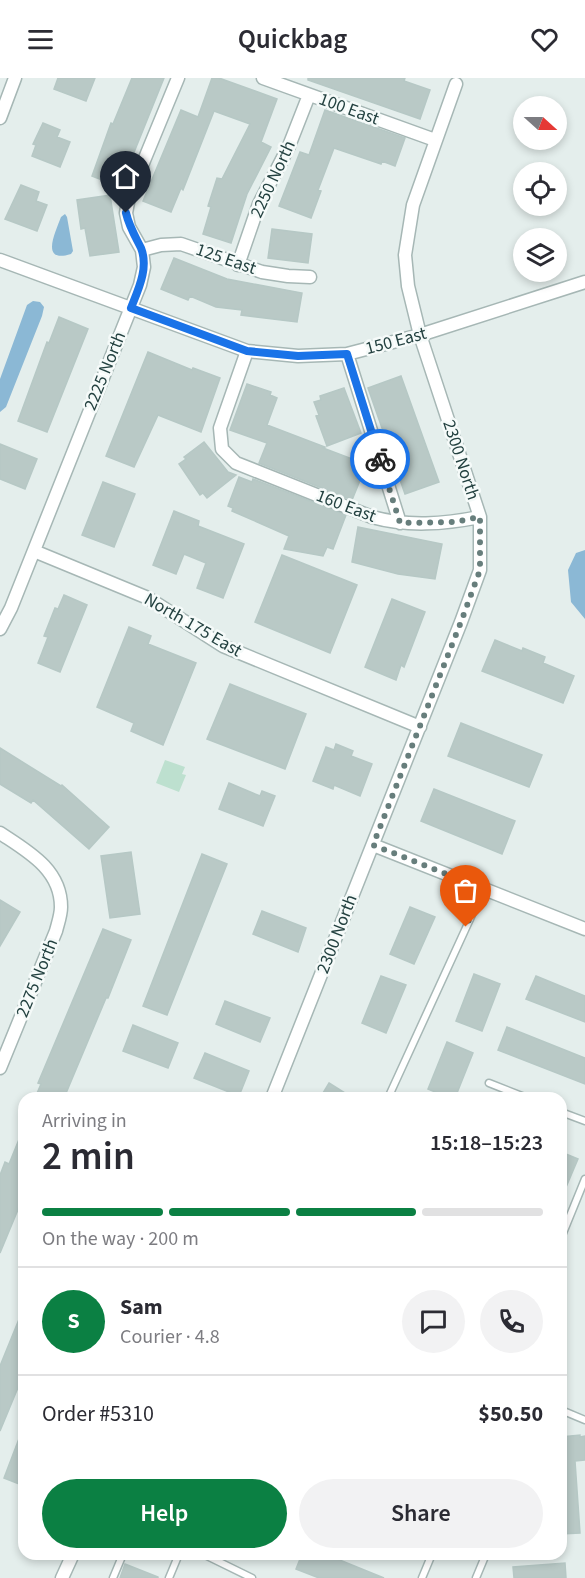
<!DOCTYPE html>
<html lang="en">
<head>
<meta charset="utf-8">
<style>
  :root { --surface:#fff; --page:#f2f2f3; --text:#2b2b33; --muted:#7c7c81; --line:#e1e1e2; --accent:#0b8043 }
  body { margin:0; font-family:"Source Sans 3",sans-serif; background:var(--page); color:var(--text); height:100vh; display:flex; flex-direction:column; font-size:22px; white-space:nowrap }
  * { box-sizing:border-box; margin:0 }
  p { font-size:20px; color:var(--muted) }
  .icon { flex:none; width:33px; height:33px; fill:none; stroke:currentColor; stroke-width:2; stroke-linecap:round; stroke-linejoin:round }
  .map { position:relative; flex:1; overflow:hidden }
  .details { position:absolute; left:18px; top:1014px; width:549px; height:468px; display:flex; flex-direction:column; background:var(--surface); border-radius:18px; box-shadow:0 3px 9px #0003 }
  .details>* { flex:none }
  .needle { width:39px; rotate:111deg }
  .controls { position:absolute; left:513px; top:18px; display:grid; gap:12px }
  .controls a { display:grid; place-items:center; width:54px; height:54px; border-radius:50%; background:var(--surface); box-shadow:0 3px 9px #0003; font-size:30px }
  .pin { position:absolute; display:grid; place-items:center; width:51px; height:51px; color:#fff; margin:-62px -26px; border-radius:50% 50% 50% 0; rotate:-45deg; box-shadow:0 0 6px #0007 }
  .pin .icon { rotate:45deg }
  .courier { position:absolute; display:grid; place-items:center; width:60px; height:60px; margin:-30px; border:4px solid #1a73e8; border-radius:50%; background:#fff; color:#222; box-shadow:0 2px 8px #0007 }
  .summary em { font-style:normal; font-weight:600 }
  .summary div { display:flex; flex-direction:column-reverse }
  .summary { display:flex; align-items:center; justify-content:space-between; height:102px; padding:0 24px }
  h1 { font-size:39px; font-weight:600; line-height:45px }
  .bar { display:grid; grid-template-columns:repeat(4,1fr); gap:9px 6px; align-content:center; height:72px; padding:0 24px }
  .bar i { height:8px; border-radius:4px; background:var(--line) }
  .bar .active { background:var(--accent) }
  .bar p { grid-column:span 4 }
  .line { display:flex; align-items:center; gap:15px; padding:0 24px; border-top:2px solid var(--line) }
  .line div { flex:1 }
  .round { display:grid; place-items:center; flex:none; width:63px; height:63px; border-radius:32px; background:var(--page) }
  .button { display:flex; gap:12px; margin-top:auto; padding:12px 24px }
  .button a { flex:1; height:69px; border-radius:36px; background:var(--accent); color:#fff; font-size:24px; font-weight:600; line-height:69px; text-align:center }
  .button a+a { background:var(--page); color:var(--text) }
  header { display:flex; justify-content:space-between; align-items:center; height:78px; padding:0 24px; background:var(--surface); font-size:27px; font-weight:600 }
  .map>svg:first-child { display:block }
</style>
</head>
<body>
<header><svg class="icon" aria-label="menu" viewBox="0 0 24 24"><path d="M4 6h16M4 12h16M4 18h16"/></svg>Quickbag<svg class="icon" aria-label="heart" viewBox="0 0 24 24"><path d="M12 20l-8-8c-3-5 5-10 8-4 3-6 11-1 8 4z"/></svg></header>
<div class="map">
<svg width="585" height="1500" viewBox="0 0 585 1500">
  <rect width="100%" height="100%" fill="#e4eeec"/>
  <path fill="#bde0cf" d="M 165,682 L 185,689 L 182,696 L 186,697 L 179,714 L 156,705 Z"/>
  <path fill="#8bb8d5" d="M 65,136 L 67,139 L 73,173 L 71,176 C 39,186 56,153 61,139 Z
    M 33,223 L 40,224 L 44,229 L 42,238 L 6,329 L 0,334 L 0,301 L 27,227 Z
    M 585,472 L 585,541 L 571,524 L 568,492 L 576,475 Z"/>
  <path fill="#b9c9c6" stroke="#b6c8c5" stroke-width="1.5" d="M 58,0 L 95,0 L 86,23 L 54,11 Z
    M 132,0 L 164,0 L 120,109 L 92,98 L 111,45 L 113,46 Z
    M 212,0 L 219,0 L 277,21 L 261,64 L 271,69 L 247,116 L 231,165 L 203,156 L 211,129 L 208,128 L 217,100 L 222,101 L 250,46 L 214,33 L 183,112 L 181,110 L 171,134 L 143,123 L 181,32 L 198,39 Z
    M 308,0 L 405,0 L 404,3 L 430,12 L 420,41 L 308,2 Z
    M 325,32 L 405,60 L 395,88 L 382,83 L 381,86 L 334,70 L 318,112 L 321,113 L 311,140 L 279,128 L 300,74 L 309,77 Z
    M 43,45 L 60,52 L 57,59 L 70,64 L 60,89 L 32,78 L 36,67 L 33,66 Z
    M 21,107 L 39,114 L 36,123 L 47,127 L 37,153 L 5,141 Z
    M 110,117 L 119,174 L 90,178 L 85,150 L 81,151 L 77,122 Z
    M 272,151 L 312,156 L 308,185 L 268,180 Z
    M 174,180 L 227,201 L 302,215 L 297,244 L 241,237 L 242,232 L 216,229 L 190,218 L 188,222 L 161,211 Z
    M 59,239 L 88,251 L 47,354 L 18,343 L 47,264 L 49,265 Z
    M 148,274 L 192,292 L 193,290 L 220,300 L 201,354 L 158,337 L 134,389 L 106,378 Z
    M 401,298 L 439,404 L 405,416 L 368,310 Z
    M 247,306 L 271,314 L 270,317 L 277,320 L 267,347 L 325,369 L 323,370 L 360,384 L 359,387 L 365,390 L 352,422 L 259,385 L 267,365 L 230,352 Z
    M 344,310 L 361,355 L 327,368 L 316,338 L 319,337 L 314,324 L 321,322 L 320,318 Z
    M 204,364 L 228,394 L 236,397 L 207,420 L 203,415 L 200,417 L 179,386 L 186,381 L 184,379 Z
    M 0,366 L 37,381 L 25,411 L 0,401 Z
    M 239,399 L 252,404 L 253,401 L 346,437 L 333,471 L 327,469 L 323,478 L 284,471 L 289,458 L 232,433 L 233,430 L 228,428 Z
    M 103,404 L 135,416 L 114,469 L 82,457 Z
    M 174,433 L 199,443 L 198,448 L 244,466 L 223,520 L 197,510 L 206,485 L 184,476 L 176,496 L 153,487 Z
    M 358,449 L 442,466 L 435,501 L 398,496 L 352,484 Z
    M 282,477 L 357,507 L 330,575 L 255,544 Z
    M 64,517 L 87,527 L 60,594 L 38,585 L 48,559 L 44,558 L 55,530 L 58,531 Z
    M 392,521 L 425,534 L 404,589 L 401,587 L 396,602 L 365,589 Z
    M 129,549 L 151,558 L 148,566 L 196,585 L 163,667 L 131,653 L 134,645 L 97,629 Z
    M 495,562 L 522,573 L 523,570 L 545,579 L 543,585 L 574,598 L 563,625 L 482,593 Z
    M 230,606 L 306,636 L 285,691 L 207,661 Z
    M 461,645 L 542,677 L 529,709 L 448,678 Z
    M 336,666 L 353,673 L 351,678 L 372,686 L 360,718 L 334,707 L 333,711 L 313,703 L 326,669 L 334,672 Z
    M 0,670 L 61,708 L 62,707 L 109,749 L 89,771 L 33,722 L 31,725 L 0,706 Z
    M 229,705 L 260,718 L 262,713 L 275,718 L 263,748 L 219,731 Z
    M 434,711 L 515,743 L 502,776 L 421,743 Z
    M 131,774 L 140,836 L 110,840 L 101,778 Z
    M 202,776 L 227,786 L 167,937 L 143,928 Z
    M 0,822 L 20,834 L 0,868 Z
    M 410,829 L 435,839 L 414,886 L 390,876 Z
    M 262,833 L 306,850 L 298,874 L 253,856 Z
    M 103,851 L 131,862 L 108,920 L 106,920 L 64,1020 L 35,1020 L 41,1006 L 38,1005 Z
    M 474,896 L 500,906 L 482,953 L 456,943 Z
    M 381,898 L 406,907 L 386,955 L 362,945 Z
    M 536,898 L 585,918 L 585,944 L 526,921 Z
    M 225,923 L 270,940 L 260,964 L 216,946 Z
    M 133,947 L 178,965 L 168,990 L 123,973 Z
    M 507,949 L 585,980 L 585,1006 L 498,972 Z
    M 447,964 L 473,975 L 455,1020 L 450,1020 L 428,1011 Z
    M 205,975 L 249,993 L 239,1018 L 194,1000 Z
    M 329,1005 L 353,1020 L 320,1020 Z
    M 24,1049 L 24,1117 L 0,1175 L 0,1097 L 5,1084 L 9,1086 Z
    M 561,1074 L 578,1081 L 561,1121 Z
    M 24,1229 L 24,1295 L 0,1353 L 0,1288 Z
    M 23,1350 L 24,1351 L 24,1408 L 4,1400 Z
    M 580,1357 L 580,1359 L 585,1358 L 585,1382 L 575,1383 L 580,1455 L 561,1456 L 561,1359 Z
    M 302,1476 L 325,1476 L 384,1500 L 319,1500 L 296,1491 Z
    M 565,1485 L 566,1500 L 514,1500 L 513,1489 Z
    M 125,1486 L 158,1499 L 158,1500 L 120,1500 Z"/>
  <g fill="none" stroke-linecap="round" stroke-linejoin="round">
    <g stroke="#a6b7b5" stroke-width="9">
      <path id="lane" d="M 489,1005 L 527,1020
        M 388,1020 L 476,828 L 482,810
        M 561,1034 L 585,1043
        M 561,1160 L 585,1101
        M 561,1332 L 585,1342
        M 203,1476 L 252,1500
        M 113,1500 L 123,1476
        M 169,1500 L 179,1476
        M 422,1500 L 432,1476
        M 476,1500 L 486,1476"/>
    </g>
    <g stroke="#a6b7b5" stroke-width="15">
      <path id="street" d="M 263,0 L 435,62
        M 0,40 L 15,0
        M 142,172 L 161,167 L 181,166 L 262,194 L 288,198 L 310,199
        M 0,182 L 247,273 L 298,278 L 347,276 L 420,257 L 585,204
        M 238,187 L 259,126 L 289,68 L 309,17
        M 247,273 L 220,350 L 222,371 L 236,385 L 372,439 C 408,449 444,446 480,439
        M 347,276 L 400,445
        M 34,473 L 148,520 L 223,568 L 420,649
        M 0,551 L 11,530 L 140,207 L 144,189 L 142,172 L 129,149 L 126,135 L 129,119 L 178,0
        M 0,755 C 27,773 61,791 61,829 C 61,837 58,845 56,853 L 0,990
        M 373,767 L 585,851
        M 272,1020 L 461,544 L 480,492 L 480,439 L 420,257 L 408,208 L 405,177 L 413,127 L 456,6
        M 62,1500 L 73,1476"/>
    </g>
    <use href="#lane" stroke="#fff" stroke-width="6"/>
    <use href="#street" stroke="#fff" stroke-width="12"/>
  </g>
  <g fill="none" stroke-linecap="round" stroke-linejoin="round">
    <path stroke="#677e7c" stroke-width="6" stroke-dasharray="0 10.8" d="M 380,381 L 400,445 L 454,444 L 480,439 L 480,492 L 461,544 L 373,767 L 482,810 L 466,849"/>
    <path stroke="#1a73e8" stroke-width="8" d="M 126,135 C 129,148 135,158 141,170 C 149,190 138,212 131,230 L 247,273 L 298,278 L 347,276 L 380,381"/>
  </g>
  <g text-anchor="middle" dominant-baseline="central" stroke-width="5" stroke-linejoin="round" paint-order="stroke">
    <g font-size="18" fill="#234140" stroke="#f5faf9">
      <text transform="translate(349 31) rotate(20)">100 East</text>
      <text transform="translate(273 101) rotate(-65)">2250 North</text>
      <text transform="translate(226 181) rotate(19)">125 East</text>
      <text transform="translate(396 263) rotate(-15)">150 East</text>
      <text transform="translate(105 293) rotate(-68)">2225 North</text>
      <text transform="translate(461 382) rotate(72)">2300 North</text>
      <text transform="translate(346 428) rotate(21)">160 East</text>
      <text transform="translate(193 547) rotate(30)">North 175 East</text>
      <text transform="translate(337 856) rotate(-69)">2300 North</text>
      <text transform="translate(37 900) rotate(-68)">2275 North</text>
    </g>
  </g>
</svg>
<div class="controls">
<a><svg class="needle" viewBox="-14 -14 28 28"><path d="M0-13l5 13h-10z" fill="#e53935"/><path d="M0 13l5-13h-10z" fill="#7c7c81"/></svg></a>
<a><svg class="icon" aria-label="locate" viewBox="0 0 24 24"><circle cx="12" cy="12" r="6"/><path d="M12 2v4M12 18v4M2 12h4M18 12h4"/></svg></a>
<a><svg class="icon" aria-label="layers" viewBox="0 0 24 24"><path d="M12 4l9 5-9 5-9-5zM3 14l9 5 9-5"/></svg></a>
</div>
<div class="pin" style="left:466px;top:849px;background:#ea580c"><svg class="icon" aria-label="bag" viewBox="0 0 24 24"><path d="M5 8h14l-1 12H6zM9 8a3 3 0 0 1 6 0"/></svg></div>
<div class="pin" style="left:126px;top:135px;background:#1f2937"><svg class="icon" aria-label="home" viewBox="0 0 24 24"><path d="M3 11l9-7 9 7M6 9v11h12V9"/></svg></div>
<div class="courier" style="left:380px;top:381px"><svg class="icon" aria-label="bike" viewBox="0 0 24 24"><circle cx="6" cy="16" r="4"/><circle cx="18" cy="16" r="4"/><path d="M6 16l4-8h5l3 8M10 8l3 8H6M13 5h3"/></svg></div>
<section class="details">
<div class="summary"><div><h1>2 min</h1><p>Arriving in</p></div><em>15:18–15:23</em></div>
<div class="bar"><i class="active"></i><i class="active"></i><i class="active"></i><i></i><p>On the way · 200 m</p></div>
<div class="line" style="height:108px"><b class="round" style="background:var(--accent);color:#fff">S</b><div><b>Sam</b><p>Courier · 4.8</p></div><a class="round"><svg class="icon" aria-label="chat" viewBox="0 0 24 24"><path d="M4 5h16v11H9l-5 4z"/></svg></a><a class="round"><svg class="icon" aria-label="phone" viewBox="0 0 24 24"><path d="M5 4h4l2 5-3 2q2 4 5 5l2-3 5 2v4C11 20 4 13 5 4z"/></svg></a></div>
<div class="line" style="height:78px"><div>Order #5310</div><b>$50.50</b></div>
<div class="button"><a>Help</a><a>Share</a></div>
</section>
</div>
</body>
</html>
